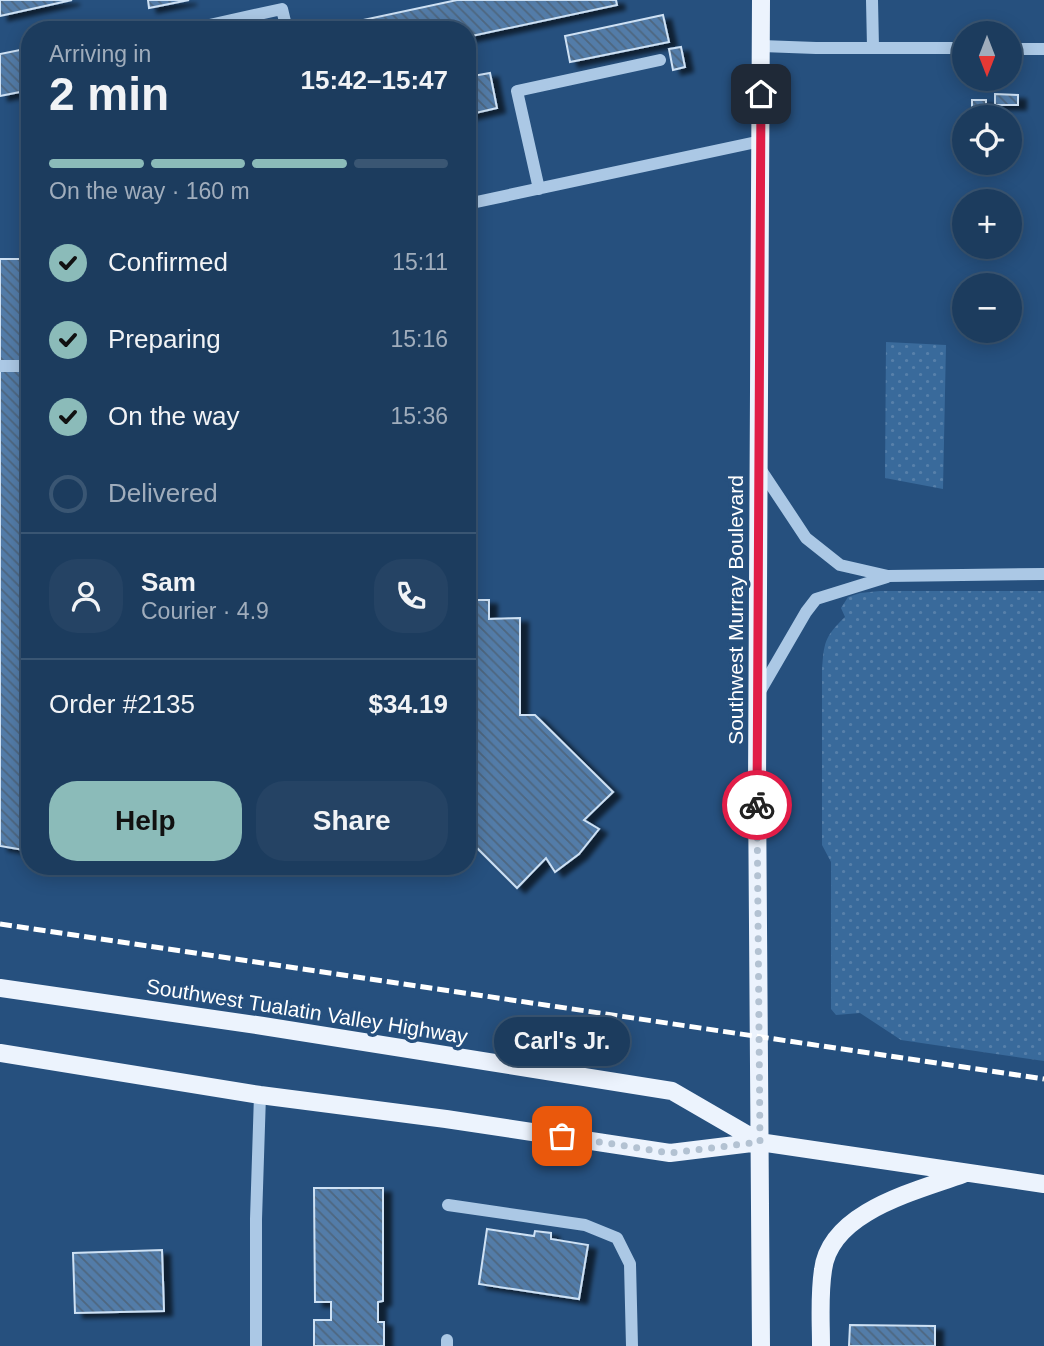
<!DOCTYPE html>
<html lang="en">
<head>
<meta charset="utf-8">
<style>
  :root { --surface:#1c3c5e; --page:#254364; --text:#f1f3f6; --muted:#a0adbc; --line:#3a5673; --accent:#8bbbb9 }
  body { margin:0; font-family:Arial,sans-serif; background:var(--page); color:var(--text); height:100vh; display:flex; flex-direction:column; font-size:26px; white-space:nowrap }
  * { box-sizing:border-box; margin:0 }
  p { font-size:23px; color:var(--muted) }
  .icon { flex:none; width:38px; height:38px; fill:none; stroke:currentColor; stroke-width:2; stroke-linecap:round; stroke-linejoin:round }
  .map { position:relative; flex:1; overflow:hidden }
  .panel { position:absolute; left:21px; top:21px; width:455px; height:854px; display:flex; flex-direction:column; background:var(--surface); border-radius:28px; box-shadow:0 4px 18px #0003,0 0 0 2px var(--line) }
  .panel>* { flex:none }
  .needle { width:46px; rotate:180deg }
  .controls { position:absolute; left:952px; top:21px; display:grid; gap:14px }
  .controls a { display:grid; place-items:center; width:70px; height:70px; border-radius:50%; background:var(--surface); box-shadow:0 4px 18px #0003,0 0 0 2px var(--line); font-size:35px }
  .pin { position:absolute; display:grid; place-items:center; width:60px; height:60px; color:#fff; margin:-30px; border-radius:14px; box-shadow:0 4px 10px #0006 }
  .courier { position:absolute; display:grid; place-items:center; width:70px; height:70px; margin:-35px; border:5px solid #e11d48; border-radius:50%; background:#fff; color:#222; box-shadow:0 2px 9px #0007 }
  .bubble { position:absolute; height:49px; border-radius:24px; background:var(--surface); box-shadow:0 4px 18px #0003,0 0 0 2px var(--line); font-size:23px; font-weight:700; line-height:49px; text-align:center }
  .overview em { font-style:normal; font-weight:700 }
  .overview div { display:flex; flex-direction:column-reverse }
  .overview { display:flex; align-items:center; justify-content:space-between; height:119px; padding:0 28px }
  h1 { font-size:46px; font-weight:700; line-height:52px }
  .bar { display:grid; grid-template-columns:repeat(4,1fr); gap:10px 7px; align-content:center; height:84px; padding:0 28px }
  .bar i { height:9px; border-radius:5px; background:var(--line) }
  .bar .selected { background:var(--accent) }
  .bar p { grid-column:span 4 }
  .line { display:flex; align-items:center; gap:18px; padding:0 28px; border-top:2px solid var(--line) }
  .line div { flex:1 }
  .round { display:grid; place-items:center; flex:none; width:74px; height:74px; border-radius:28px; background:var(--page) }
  ol { padding:0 28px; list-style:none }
  li { display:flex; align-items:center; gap:21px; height:77px }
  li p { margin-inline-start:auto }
  li .icon { padding:7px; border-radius:50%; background:var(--accent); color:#111; stroke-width:4 }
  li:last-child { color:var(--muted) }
  li i { width:38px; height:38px; border:4px solid var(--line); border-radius:50% }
  .cta { display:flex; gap:14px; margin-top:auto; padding:14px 28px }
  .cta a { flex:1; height:80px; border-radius:28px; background:var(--accent); color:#111; font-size:28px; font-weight:700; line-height:80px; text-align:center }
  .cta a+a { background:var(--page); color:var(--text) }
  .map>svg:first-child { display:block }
</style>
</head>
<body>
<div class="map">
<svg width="1044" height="1346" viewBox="0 0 1044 1346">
  <defs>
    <pattern id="grass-dots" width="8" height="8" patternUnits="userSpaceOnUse" patternTransform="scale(1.75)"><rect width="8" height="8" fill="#396a9b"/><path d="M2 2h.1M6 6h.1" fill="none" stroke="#5780aa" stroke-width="1.8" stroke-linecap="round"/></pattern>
    <pattern id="building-back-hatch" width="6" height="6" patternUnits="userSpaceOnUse" patternTransform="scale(1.75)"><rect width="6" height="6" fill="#527ca8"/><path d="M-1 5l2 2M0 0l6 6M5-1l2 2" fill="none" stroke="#4f667f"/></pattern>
    <filter id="shadow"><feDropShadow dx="8" dy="4.5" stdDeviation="2" flood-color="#0009"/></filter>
  </defs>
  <rect width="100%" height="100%" fill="#26507e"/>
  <path fill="url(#grass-dots)" d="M 886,342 L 946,345 L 943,489 L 885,478 Z
    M 880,591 L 1044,591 L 1044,1061 L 901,1040 L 860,1013 L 836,1015 L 831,1009 L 831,862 L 822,845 L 822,671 C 824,643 824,637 845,617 L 841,608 L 848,597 L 860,593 Z"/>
  <path fill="url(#building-back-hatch)" stroke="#cee1f4" stroke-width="2" filter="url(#shadow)" d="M 0,0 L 72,0 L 0,16 Z
    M 148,0 L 189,0 L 149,8 Z
    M 457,0 L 616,0 L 617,5 L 467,37 L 467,30 L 336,30 L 335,26 Z
    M 663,15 L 669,42 L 570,62 L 565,36 Z
    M 681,47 L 685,67 L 673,70 L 669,49 Z
    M 30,48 L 30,90 L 0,96 L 0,54 Z
    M 490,73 L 497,108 L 467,115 L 467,77 Z
    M 995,94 L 1018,95 L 1018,105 L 995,105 Z
    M 972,100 L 986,100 L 986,112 L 972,112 Z
    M 0,259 L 30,259 L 30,851 L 0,846 Z
    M 467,600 L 489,600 L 489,619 L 520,618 L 520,715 L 535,715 L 613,792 L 584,820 L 599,829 L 579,854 L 555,872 L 546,858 L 517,888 L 467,838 Z
    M 314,1188 L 383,1188 L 383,1301 L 378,1302 L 378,1322 L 384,1322 L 384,1346 L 314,1346 L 314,1320 L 331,1320 L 331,1302 L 315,1302 Z
    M 487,1229 L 534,1236 L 535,1231 L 551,1233 L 551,1239 L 588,1245 L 579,1299 L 479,1284 Z
    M 162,1250 L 164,1311 L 75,1313 L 73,1253 Z
    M 850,1325 L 935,1326 L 935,1346 L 849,1346 Z"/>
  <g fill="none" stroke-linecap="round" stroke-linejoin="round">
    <path stroke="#abc8e5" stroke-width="12" d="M 872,0 L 873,47
      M 187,30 L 282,9 L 287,30
      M 761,46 L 816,48 L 964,48
      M 1010,49 L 1044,49
      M 539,189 L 517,91 L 660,60
      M 467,204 L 761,141
      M 0,366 L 30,366
      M 759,467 L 806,538 L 840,565 L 888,576 L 1044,574
      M 759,693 L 806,612 L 816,599 L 887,577
      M 237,866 L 241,867
      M 448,1205 L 585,1225 L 617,1238 L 630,1264 L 632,1346
      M 447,1340 L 447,1346
      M 256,1346 L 256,1219 L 260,1095"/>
    <path stroke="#ecf3fd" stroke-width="18" d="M 761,0 L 757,785 L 761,1346
      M 0,988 L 263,1026 L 672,1091 L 760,1142
      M 0,1053 L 260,1095 L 446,1119 L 670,1153 L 760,1142 L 1044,1184
      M 821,1346 C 821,1321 819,1295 823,1270 C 830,1211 917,1191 963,1174"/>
    <path stroke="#fff" stroke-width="5" stroke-dasharray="12 5" stroke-linecap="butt" d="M 0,924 L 1044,1079"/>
  </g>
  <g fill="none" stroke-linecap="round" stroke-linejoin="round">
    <path stroke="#b3c2d2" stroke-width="7" stroke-dasharray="0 12.6" d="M 562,1136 L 670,1153 L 760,1142 L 757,805"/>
    <path stroke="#e11d48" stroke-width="9" d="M 757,805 L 761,94"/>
  </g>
  <g text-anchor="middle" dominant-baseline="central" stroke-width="7" stroke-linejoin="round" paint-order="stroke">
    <g font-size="21" fill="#fff" stroke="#26507e">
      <text transform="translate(735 610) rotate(-90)">Southwest Murray Boulevard</text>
      <text transform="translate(307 1011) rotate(9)">Southwest Tualatin Valley Highway</text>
    </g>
  </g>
</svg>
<div class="controls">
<a><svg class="needle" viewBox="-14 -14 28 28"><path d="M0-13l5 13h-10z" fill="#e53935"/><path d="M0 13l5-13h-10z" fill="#a0adbc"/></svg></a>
<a><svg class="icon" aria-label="locate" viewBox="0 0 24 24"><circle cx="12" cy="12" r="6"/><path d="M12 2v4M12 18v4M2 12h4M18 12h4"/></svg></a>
<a>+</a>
<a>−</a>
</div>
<div class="pin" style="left:562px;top:1136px;background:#ea580c"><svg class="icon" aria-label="bag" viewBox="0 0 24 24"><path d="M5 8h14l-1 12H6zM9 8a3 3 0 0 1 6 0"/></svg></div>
<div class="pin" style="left:761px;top:94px;background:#1f2937"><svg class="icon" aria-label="home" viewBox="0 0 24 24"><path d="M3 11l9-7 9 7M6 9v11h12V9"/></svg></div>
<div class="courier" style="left:757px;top:805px"><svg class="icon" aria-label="bike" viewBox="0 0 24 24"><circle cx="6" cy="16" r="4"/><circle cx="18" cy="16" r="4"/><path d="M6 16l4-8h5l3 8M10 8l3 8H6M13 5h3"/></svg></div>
<div class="bubble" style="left:494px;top:1017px;width:136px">Carl's Jr.</div>
<section class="panel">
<div class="overview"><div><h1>2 min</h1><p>Arriving in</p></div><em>15:42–15:47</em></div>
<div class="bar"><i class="selected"></i><i class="selected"></i><i class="selected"></i><i></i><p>On the way · 160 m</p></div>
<ol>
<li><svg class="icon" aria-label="check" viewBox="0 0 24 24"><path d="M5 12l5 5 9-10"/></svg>Confirmed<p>15:11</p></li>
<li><svg class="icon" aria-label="check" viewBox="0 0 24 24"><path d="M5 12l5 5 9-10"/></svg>Preparing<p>15:16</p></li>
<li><svg class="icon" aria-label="check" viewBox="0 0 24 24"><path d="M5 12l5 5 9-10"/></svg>On the way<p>15:36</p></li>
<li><i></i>Delivered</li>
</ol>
<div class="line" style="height:126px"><a class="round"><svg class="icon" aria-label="person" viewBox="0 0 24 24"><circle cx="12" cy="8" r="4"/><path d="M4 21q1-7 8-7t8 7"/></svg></a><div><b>Sam</b><p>Courier · 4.9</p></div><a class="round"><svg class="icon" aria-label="phone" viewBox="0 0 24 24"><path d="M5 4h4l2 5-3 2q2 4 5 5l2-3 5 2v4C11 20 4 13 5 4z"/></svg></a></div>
<div class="line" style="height:91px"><div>Order #2135</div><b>$34.19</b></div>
<div class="cta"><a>Help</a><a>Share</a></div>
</section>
</div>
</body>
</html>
